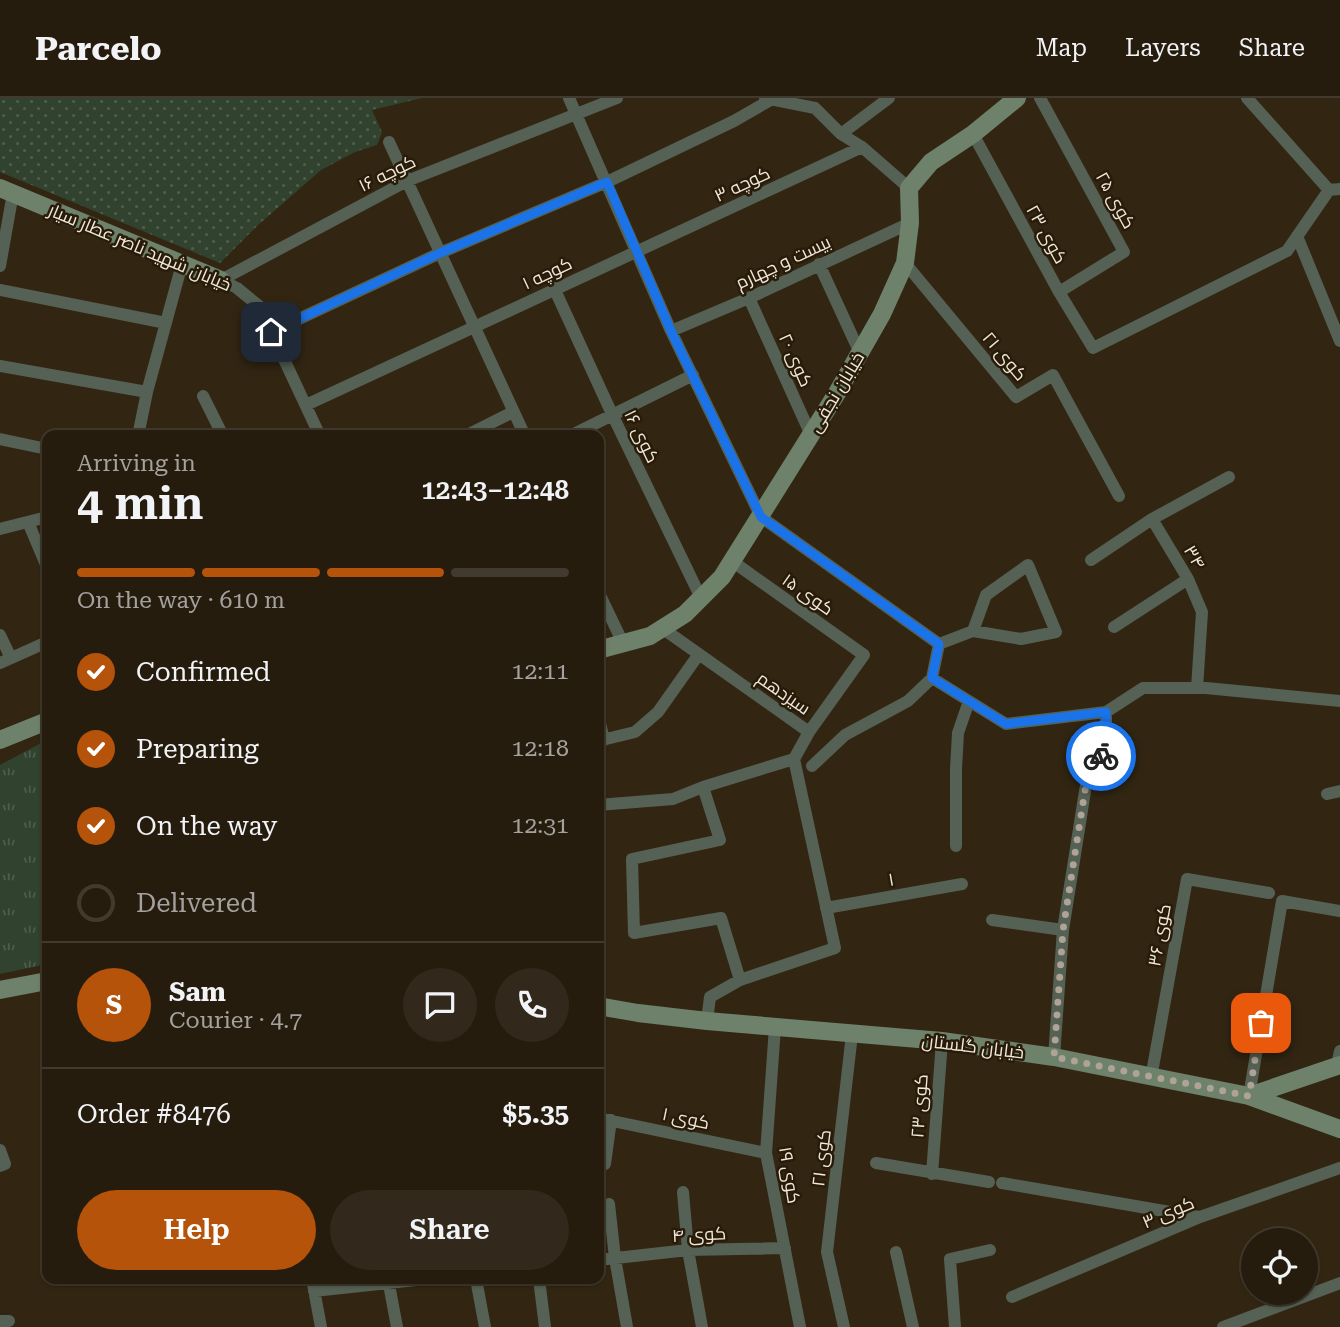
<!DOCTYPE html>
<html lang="en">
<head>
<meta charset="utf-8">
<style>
  :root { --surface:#261c0e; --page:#32291c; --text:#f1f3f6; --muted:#a4a19e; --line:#423a2e; --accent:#b45309 }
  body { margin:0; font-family:"Roboto Serif",Cairo,serif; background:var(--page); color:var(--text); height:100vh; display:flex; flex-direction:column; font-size:26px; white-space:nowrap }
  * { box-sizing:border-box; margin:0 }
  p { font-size:23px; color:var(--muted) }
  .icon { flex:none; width:38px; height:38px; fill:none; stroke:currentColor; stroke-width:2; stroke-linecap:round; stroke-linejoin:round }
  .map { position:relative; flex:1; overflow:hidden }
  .panel { position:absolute; left:42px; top:332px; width:562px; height:854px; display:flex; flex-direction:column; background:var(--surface); border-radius:14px; box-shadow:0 2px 5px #0004,0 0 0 2px var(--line) }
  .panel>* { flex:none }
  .tools { position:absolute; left:1241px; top:1130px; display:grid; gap:14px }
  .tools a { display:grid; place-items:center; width:77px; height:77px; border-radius:50%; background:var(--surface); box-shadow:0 2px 5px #0004,0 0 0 2px var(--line); font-size:35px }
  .pin { position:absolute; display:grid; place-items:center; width:60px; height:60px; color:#fff; margin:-30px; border-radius:14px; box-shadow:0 4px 10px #0006 }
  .courier { position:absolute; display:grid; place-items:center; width:70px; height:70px; margin:-35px; border:5px solid #1a73e8; border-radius:50%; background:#fff; color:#222; box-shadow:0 2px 9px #0007 }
  .overview em { font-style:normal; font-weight:600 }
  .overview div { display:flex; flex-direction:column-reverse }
  .overview { display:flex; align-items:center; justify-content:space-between; height:119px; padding:0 35px }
  h1 { font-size:46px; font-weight:600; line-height:52px }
  .bar { display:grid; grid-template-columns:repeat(4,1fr); gap:10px 7px; align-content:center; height:84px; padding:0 35px }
  .bar i { height:9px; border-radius:5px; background:var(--line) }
  .bar .active { background:var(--accent) }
  .bar p { grid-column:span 4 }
  .line { display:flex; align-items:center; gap:18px; padding:0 35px; border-top:2px solid var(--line) }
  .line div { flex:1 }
  .round { display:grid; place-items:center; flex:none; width:74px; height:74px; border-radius:37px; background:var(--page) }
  ol { padding:0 35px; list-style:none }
  li { display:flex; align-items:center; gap:21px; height:77px }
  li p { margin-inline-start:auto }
  li .icon { padding:7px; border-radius:50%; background:var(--accent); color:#fff; stroke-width:4 }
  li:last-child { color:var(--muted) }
  li i { width:38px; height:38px; border:4px solid var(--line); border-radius:50% }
  .cta { display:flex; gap:14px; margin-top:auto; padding:14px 35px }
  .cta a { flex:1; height:80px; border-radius:42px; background:var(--accent); color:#fff; font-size:28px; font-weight:600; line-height:80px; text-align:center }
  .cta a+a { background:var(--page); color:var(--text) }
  header { display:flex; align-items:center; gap:42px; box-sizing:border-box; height:98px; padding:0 35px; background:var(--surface); border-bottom:2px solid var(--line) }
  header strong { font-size:33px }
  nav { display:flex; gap:38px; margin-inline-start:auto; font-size:24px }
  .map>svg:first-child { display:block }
</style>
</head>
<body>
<header>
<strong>Parcelo</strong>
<nav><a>Map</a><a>Layers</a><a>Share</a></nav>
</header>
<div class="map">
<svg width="1340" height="1229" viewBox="0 0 1340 1229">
  <defs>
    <pattern id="grass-tufts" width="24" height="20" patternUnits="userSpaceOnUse" patternTransform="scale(1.75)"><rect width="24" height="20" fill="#31422e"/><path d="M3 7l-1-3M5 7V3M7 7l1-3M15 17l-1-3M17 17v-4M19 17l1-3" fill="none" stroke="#4f5d4c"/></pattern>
    <pattern id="garden-dots" width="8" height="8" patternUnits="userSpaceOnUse" patternTransform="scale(1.75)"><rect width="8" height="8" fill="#31422e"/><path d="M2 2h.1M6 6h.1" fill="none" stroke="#4f5d4c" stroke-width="1.8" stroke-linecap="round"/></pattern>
  </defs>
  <rect width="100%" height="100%" fill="#322613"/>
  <path fill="url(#grass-tufts)" d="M 47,642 L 47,866 L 0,876 L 0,667 Z"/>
  <path fill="url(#garden-dots)" d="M 0,0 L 422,0 L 372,12 L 382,34 L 377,47 L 355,54 L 321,72 L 257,128 L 220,165 L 0,74 Z"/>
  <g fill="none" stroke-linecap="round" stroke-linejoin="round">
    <path stroke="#556154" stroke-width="12" d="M 569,0 L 671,233 L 761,419 L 939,546
      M 765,0 L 815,10 L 841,36 L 862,49 L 909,90
      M 1040,0 L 1124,154 L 1059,194
      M 1247,0 L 1329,92 L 1340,91
      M 841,36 L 889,0
      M 973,36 L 1059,194 L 1093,250 L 1287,153 L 1329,92
      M 389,44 L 525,338
      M 1297,138 L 1340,243
      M 905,165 L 1016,299 L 1053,277 L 1119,398
      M 819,166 L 860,255
      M 0,168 L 13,95
      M 221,182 L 407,83 L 617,0
      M 221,182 L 237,190 L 259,208 L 320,338
      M 554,190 L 612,316 L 701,500
      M 0,192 L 166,225
      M 749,200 L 811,337
      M 671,233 L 749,200 L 910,125
      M 271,234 L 440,155 L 607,84 L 734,23 L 774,0
      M 0,268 L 147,294
      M 203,298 L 223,338
      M 306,307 L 862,49
      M 138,338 L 147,294 L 182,166
      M 465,338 L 513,314
      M 570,338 L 693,277
      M 0,341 L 47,351
      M 1152,421 L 1229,379
      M 28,424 L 47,469
      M 0,431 L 47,419
      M 1091,462 L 1152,421 L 1188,481 L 1202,514 L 1197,590
      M 598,493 L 623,545
      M 1114,529 L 1188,481
      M 662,530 L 809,634 L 864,557 L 732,463
      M 0,537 L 11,560
      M 939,546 L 973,533 L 1021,541 L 1056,534 L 1028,467 L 986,497 L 973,533
      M 0,565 L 47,544
      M 932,580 L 939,546
      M 598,617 L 604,642
      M 598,643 L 635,634 L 658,614 L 699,556
      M 812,668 L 845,637 L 908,603 L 932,580 L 1006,626 L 1106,614 L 1143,590 L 1206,590 L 1340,603
      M 703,689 L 720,742 L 632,761 L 634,835 L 721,820 L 740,882 L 835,850 L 794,661 L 809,634
      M 1327,696 L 1340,693
      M 598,707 L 673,701 L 703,689 L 794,661
      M 956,748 L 956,671 L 958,635 L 969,603
      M 826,810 L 962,786
      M 992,822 L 1063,832
      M 707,923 L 710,899 L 740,882
      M 775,929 L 766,1055 L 800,1229
      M 1054,959 L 1063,832 L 1086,687 L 1106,649 L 1106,614
      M 1337,968 L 1340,953
      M 1151,980 L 1187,781 L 1269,795
      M 1249,998 L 1282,803 L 1340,813
      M 598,1020 L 766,1055
      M 0,1052 L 5,1066 L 0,1068
      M 598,1065 L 605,1066 L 611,1022
      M 876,1065 L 989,1084
      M 932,1076 L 942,943
      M 1002,1085 L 1199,1119
      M 683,1094 L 688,1152 L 702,1229
      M 609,1106 L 615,1160 L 627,1229
      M 896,1154 L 913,1229
      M 598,1162 L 688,1152 L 785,1150
      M 312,1181 L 321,1229
      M 388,1181 L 397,1229
      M 476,1181 L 485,1229
      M 539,1181 L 545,1229
      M 314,1193 L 425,1181
      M 1012,1199 L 1200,1119 L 1340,1070
      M 0,1223 L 9,1223
      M 844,1229 L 827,1154 L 852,936
      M 955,1229 L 950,1161 L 990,1152
      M 1223,1229 L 1340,1185"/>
    <path stroke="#6d816b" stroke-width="18" d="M 0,90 L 221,182
      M 598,552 L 650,538 L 685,516 L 722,479 L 837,295 L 882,216 L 905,165 L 910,125 L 909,90 L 931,64 L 973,36 L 1017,0
      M 0,642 L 47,623
      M 0,892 L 47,883
      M 598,908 L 638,915 L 707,923 L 942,943 L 1054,959 L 1249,998 L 1340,1031
      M 1249,998 L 1340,967"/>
  </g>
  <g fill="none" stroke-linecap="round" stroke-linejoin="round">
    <path stroke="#aea395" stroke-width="7" stroke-dasharray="0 12.6" d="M 1101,658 L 1086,687 L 1082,711 L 1063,832 L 1054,959 L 1249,998 L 1261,925"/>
    <path stroke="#1a73e8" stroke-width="9" d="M 271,234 L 440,155 L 607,84 L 671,233 L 761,419 L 939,546 L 932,580 L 1006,626 L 1106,614 L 1106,649 L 1101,658"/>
  </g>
  <g text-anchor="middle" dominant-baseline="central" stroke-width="5" stroke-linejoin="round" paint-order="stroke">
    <g font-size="18" fill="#f0e7db" stroke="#281c09">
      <text transform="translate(387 75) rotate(-26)">کوچه ۱۶</text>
      <text transform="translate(742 86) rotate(-25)">کوچه ۳</text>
      <text transform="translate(1116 102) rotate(61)">کوی ۲۵</text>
      <text transform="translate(1047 136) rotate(61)">کوی ۲۳</text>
      <text transform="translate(140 149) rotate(23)">خیابان شهید ناصر عطار سیار</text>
      <text transform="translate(783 164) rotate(-25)">بیست و چهارم</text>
      <text transform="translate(547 175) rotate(-25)">کوچه ۱</text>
      <text transform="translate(1005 258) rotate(50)">کوی ۲۱</text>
      <text transform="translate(796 262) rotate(66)">کوی ۲۰</text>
      <text transform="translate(836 294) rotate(-59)">خیابان نجفی</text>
      <text transform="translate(642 338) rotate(64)">کوی ۱۶</text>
      <text transform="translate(1195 459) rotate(60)">۳۴</text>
      <text transform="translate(808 496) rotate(35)">کوی ۱۵</text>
      <text transform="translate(784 595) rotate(35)">سیزدهم</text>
      <text transform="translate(891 781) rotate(-10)">۱</text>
      <text transform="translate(1159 837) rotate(-80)">کوی ۳۶</text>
      <text transform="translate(973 948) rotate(7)">خیابان گلستان</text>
      <text transform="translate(919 1008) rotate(-86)">کوی ۲۳</text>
      <text transform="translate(686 1020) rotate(12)">کوی ۱</text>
      <text transform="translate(821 1060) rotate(-83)">کوی ۲۱</text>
      <text transform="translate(790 1077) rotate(81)">کوی ۱۹</text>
      <text transform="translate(1168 1114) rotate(-23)">کوی ۳</text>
      <text transform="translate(699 1136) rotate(-3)">کوی ۴</text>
    </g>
  </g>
</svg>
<div class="tools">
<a><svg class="icon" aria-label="locate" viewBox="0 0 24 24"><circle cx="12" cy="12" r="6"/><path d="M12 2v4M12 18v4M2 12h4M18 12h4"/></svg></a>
</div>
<div class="pin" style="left:1261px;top:925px;background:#ea580c"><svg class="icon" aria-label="bag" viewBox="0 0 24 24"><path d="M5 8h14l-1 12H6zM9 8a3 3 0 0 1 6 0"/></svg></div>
<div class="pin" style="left:271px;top:234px;background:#1f2937"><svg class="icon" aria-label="home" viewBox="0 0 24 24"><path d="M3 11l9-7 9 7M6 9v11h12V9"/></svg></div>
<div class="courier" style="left:1101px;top:658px"><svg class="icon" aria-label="bike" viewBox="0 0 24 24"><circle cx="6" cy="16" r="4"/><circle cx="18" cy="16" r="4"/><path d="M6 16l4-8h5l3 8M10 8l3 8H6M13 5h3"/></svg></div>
<section class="panel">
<div class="overview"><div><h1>4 min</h1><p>Arriving in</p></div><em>12:43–12:48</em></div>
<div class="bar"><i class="active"></i><i class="active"></i><i class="active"></i><i></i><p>On the way · 610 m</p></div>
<ol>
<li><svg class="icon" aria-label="check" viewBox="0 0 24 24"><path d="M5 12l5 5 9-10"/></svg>Confirmed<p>12:11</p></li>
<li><svg class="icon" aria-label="check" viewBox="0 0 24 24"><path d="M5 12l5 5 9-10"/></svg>Preparing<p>12:18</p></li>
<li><svg class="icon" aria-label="check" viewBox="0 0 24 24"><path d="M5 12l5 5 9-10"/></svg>On the way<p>12:31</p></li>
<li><i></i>Delivered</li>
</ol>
<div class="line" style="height:126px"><b class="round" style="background:var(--accent);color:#fff">S</b><div><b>Sam</b><p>Courier · 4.7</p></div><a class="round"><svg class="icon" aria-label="chat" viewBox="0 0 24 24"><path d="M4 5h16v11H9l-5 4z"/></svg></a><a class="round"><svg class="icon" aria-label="phone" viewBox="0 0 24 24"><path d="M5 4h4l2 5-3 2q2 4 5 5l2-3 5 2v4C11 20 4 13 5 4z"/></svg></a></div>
<div class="line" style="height:91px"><div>Order #8476</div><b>$5.35</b></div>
<div class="cta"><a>Help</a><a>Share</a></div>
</section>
</div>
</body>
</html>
